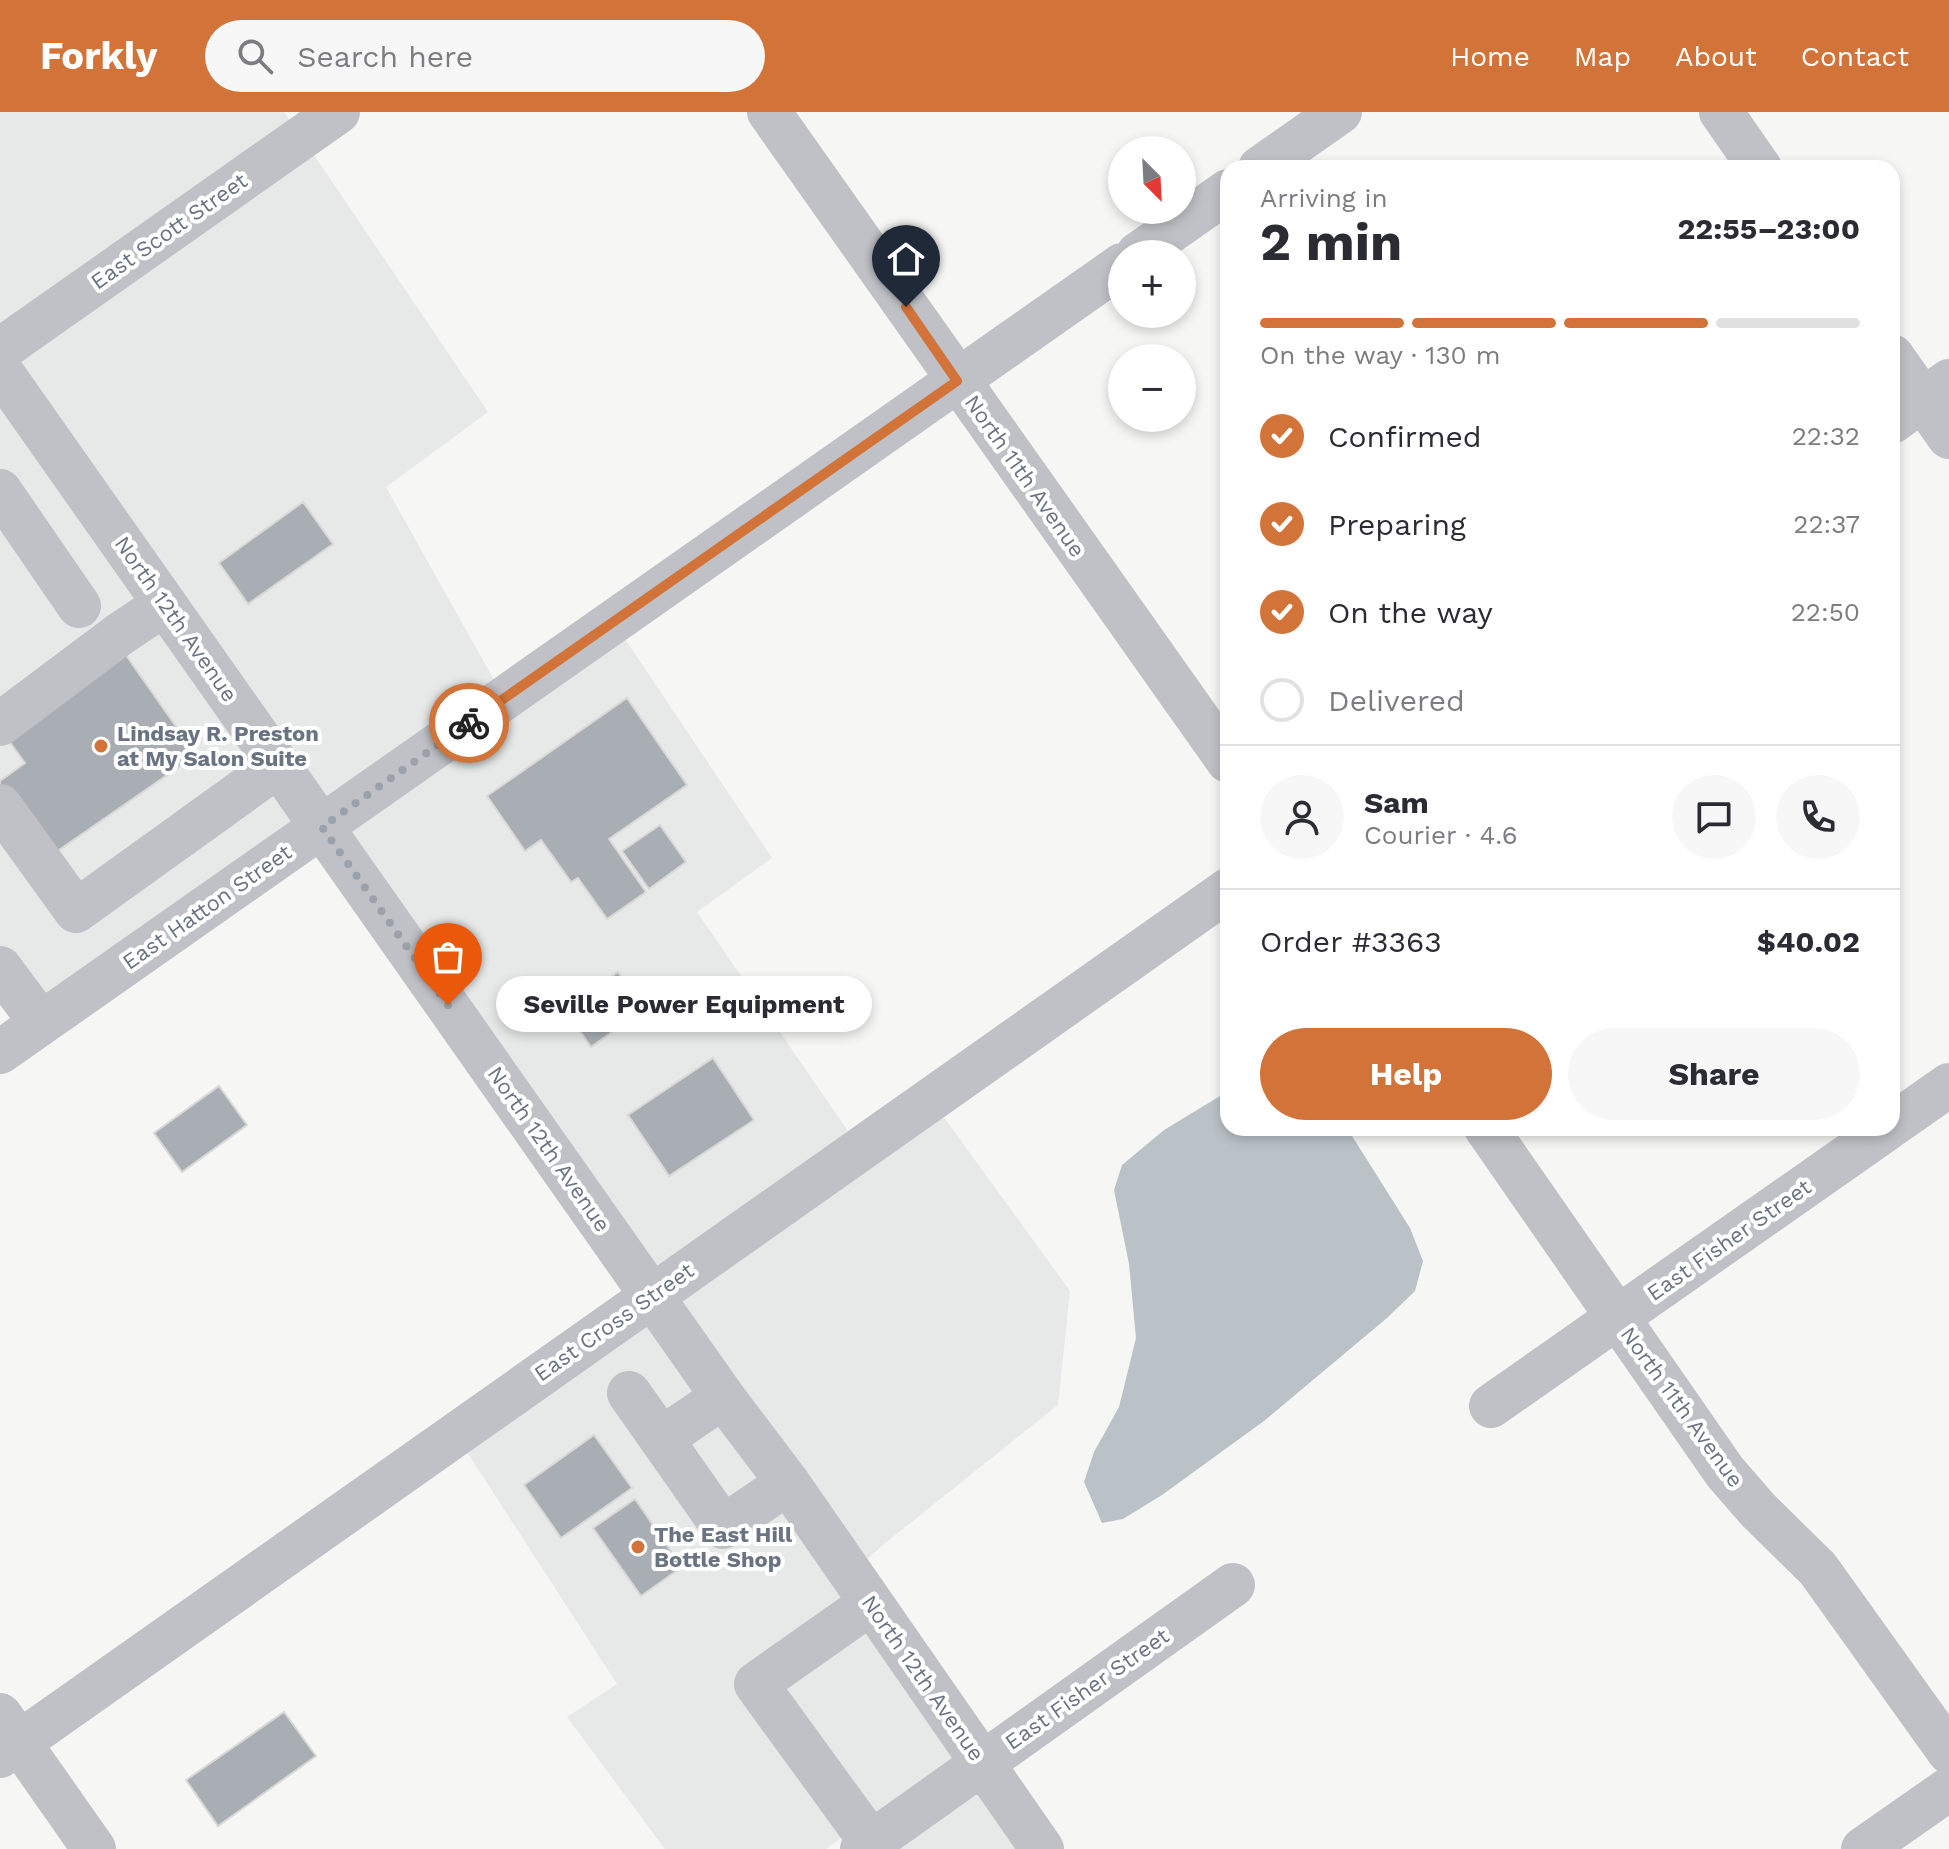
<!DOCTYPE html>
<html lang="en">
<head>
<meta charset="utf-8">
<style>
  :root { --surface:#fff; --page:#f7f7f7; --text:#2b2b33; --muted:#7c7c81; --line:#e1e1e2; --accent:#d27439 }
  body { margin:0; font-family:"Work Sans",sans-serif; background:var(--page); color:var(--text); height:100vh; display:flex; flex-direction:column; font-size:30px; white-space:nowrap }
  * { box-sizing:border-box; margin:0 }
  p { font-size:26px; color:var(--muted) }
  .icon { flex:none; width:44px; height:44px; fill:none; stroke:currentColor; stroke-width:2; stroke-linecap:round; stroke-linejoin:round }
  .map { position:relative; flex:1; overflow:hidden }
  .side { position:absolute; left:1220px; top:48px; width:680px; height:976px; display:flex; flex-direction:column; background:var(--surface); border-radius:24px; box-shadow:0 4px 12px #0003 }
  .side>* { flex:none }
  .needle { width:52px; rotate:156deg }
  .buttons { position:absolute; left:1108px; top:24px; display:grid; gap:16px }
  .buttons a { display:grid; place-items:center; width:88px; height:88px; border-radius:50%; background:var(--surface); box-shadow:0 4px 12px #0003; font-size:40px }
  .pin { position:absolute; display:grid; place-items:center; width:68px; height:68px; color:#fff; margin:-82px -34px; border-radius:50% 50% 50% 0; rotate:-45deg; box-shadow:0 0 8px #0007 }
  .pin .icon { rotate:45deg }
  .courier { position:absolute; display:grid; place-items:center; width:80px; height:80px; margin:-40px; border:6px solid #d27439; border-radius:50%; background:#fff; color:#222; box-shadow:0 2px 10px #0007 }
  .bubble { position:absolute; height:56px; border-radius:28px; background:var(--surface); box-shadow:0 4px 12px #0003; font-size:26px; font-weight:700; line-height:56px; text-align:center }
  .head em { font-style:normal; font-weight:700 }
  .head div { display:flex; flex-direction:column-reverse }
  .head { display:flex; align-items:center; justify-content:space-between; height:136px; padding:0 40px }
  h1 { font-size:52px; font-weight:700; line-height:60px }
  .bar { display:grid; grid-template-columns:repeat(4,1fr); gap:12px 8px; align-content:center; height:96px; padding:0 40px }
  .bar i { height:10px; border-radius:6px; background:var(--line) }
  .bar .selected { background:var(--accent) }
  .bar p { grid-column:span 4 }
  .line { display:flex; align-items:center; gap:20px; padding:0 40px; border-top:2px solid var(--line) }
  .line div { flex:1 }
  .round { display:grid; place-items:center; flex:none; width:84px; height:84px; border-radius:42px; background:var(--page) }
  ol { padding:0 40px; list-style:none }
  li { display:flex; align-items:center; gap:24px; height:88px }
  li p { margin-inline-start:auto }
  li .icon { padding:8px; border-radius:50%; background:var(--accent); color:#fff; stroke-width:4 }
  li:last-child { color:var(--muted) }
  li i { width:44px; height:44px; border:4px solid var(--line); border-radius:50% }
  .action { display:flex; gap:16px; margin-top:auto; padding:16px 40px }
  .action a { flex:1; height:92px; border-radius:48px; background:var(--accent); color:#fff; font-size:32px; font-weight:700; line-height:92px; text-align:center }
  .action a+a { background:var(--page); color:var(--text) }
  header { display:flex; align-items:center; gap:48px; box-sizing:border-box; height:112px; padding:0 40px; background:var(--accent); color:#fff }
  header strong { font-size:38px }
  nav { display:flex; gap:44px; margin-inline-start:auto; font-size:28px }
  .search { width:560px; height:72px; background:var(--page); display:flex; align-items:center; gap:20px; box-sizing:border-box; padding:0 28px; border-radius:44px; color:var(--muted); font-size:30px }
  .map>svg:first-child { display:block }
</style>
</head>
<body>
<header>
<strong>Forkly</strong>
<div class="search"><svg class="icon" aria-label="search" viewBox="0 0 24 24"><circle cx="10" cy="10" r="6"/><path d="M15 15l6 6"/></svg>Search here</div>
<nav><a>Home</a><a>Map</a><a>About</a><a>Contact</a></nav>
</header>
<div class="map">
<svg width="1949" height="1737" viewBox="0 0 1949 1737">
  <rect width="100%" height="100%" fill="#f6f7f4"/>
  <path fill="#e7e8e8" d="M 0,0 L 284,0 L 290,9 L 0,213 Z
    M 314,43 L 488,300 L 386,375 L 494,568 L 325,687 L 17,251 Z
    M 0,290 L 295,708 L 13,905 L 0,885 Z
    M 625,527 L 772,746 L 697,800 L 848,1019 L 654,1156 L 348,721 Z
    M 943,1004 L 1070,1179 L 1058,1293 L 883,1433 L 863,1451 L 678,1189 Z
    M 649,1210 L 955,1645 L 826,1737 L 665,1737 L 567,1605 L 617,1572 L 467,1340 Z
    M 979,1679 L 1020,1737 L 898,1737 Z"/>
  <path fill="#bac2c8" d="M 1228,981 L 1228,1016 L 1347,1016 L 1410,1116 L 1423,1149 L 1415,1179 L 1387,1206 L 1264,1309 L 1162,1383 L 1123,1407 L 1102,1411 L 1084,1370 L 1094,1340 L 1119,1295 L 1136,1226 L 1129,1152 L 1114,1078 L 1122,1053 L 1164,1018 L 1220,984 Z"/>
  <path fill="#a8aeb4" stroke="#d8d8d7" stroke-width="2" d="M 303,390 L 333,432 L 248,492 L 219,451 Z
    M 123,539 L 196,643 L 46,747 L 0,681 L 0,669 L 25,651 L 4,622 Z
    M 627,586 L 687,673 L 609,727 L 646,780 L 607,807 L 578,766 L 571,770 L 541,728 L 525,739 L 487,684 Z
    M 660,713 L 686,750 L 649,777 L 622,739 Z
    M 618,860 L 644,897 L 591,935 L 565,897 Z
    M 713,946 L 754,1008 L 669,1064 L 628,1003 Z
    M 219,974 L 247,1013 L 182,1060 L 154,1021 Z
    M 594,1323 L 632,1376 L 561,1426 L 524,1373 Z
    M 635,1387 L 682,1455 L 641,1484 L 593,1416 Z
    M 284,1600 L 316,1644 L 218,1714 L 186,1668 Z"/>
  <g fill="none" stroke-linecap="round" stroke-linejoin="round">
    <path stroke="#bfc1c6" stroke-width="44" d="M 769,0 L 1228,649
      M 1721,0 L 1760,56
      M 1260,56 L 1340,0
      M 1138,142 L 1228,79
      M 0,238 L 338,0
      M 1892,244 L 1949,325
      M 0,258 L 723,1285 L 788,1371 L 1042,1737
      M 1892,310 L 1949,269
      M 0,379 L 79,494
      M 0,612 L 120,522 L 165,492
      M 0,694 L 76,799 L 279,653
      M 0,856 L 41,911
      M 0,940 L 1122,153
      M 1892,1013 L 1949,973
      M 1486,1016 L 1725,1360 L 1758,1398 L 1818,1457 L 1949,1640
      M 629,1281 L 723,1415 L 788,1371
      M 1491,1294 L 1888,1016
      M 661,1327 L 723,1285
      M 0,1603 L 94,1737
      M 0,1644 C 410,1356 818,1066 1228,778
      M 871,1730 L 756,1572 L 871,1491
      M 862,1737 L 1233,1473
      M 1863,1737 L 1949,1677"/>
  </g>
  <g fill="none" stroke-linecap="round" stroke-linejoin="round">
    <path stroke="#9aa1aa" stroke-width="8" stroke-dasharray="0 14.4" d="M 448,893 L 322,715 L 469,611"/>
    <path stroke="#d27439" stroke-width="10" d="M 469,611 L 957,269 L 906,195"/>
  </g>
  <g fill="#d27439" stroke="#fff" stroke-width="3">
    <circle cx="101" cy="634" r="8"/>
    <circle cx="638" cy="1435" r="8"/>
  </g>
  <g text-anchor="middle" dominant-baseline="central" stroke-width="8" stroke-linejoin="round" paint-order="stroke">
    <g font-size="22" fill="#697382" stroke="#fff">
      <text transform="translate(169 119) rotate(-35)">East Scott Street</text>
      <text transform="translate(1025 364) rotate(55)">North 11th Avenue</text>
      <text transform="translate(176 507) rotate(55)">North 12th Avenue</text>
      <text transform="translate(207 795) rotate(-35)">East Hatton Street</text>
      <text transform="translate(549 1037) rotate(55)">North 12th Avenue</text>
      <text transform="translate(1729 1128) rotate(-35)">East Fisher Street</text>
      <text transform="translate(614 1210) rotate(-35)">East Cross Street</text>
      <text transform="translate(1682 1295) rotate(54)">North 11th Avenue</text>
      <text transform="translate(923 1566) rotate(55)">North 12th Avenue</text>
      <text transform="translate(1087 1577) rotate(-35)">East Fisher Street</text>
    </g>
    <g font-size="22" font-weight="bold" fill="#697382" stroke="#fff" text-anchor="start">
      <text x="117" y="621">Lindsay R. Preston<tspan x="117" dy="25">at My Salon Suite</tspan></text>
      <text x="654" y="1422">The East Hill<tspan x="654" dy="25">Bottle Shop</tspan></text>
    </g>
  </g>
</svg>
<div class="buttons">
<a><svg class="needle" viewBox="-14 -14 28 28"><path d="M0-13l5 13h-10z" fill="#e53935"/><path d="M0 13l5-13h-10z" fill="#7c7c81"/></svg></a>
<a>+</a>
<a>−</a>
</div>
<div class="pin" style="left:448px;top:893px;background:#ea580c"><svg class="icon" aria-label="bag" viewBox="0 0 24 24"><path d="M5 8h14l-1 12H6zM9 8a3 3 0 0 1 6 0"/></svg></div>
<div class="pin" style="left:906px;top:195px;background:#1f2937"><svg class="icon" aria-label="home" viewBox="0 0 24 24"><path d="M3 11l9-7 9 7M6 9v11h12V9"/></svg></div>
<div class="courier" style="left:469px;top:611px"><svg class="icon" aria-label="bike" viewBox="0 0 24 24"><circle cx="6" cy="16" r="4"/><circle cx="18" cy="16" r="4"/><path d="M6 16l4-8h5l3 8M10 8l3 8H6M13 5h3"/></svg></div>
<div class="bubble" style="left:496px;top:864px;width:376px">Seville Power Equipment</div>
<section class="side">
<div class="head"><div><h1>2 min</h1><p>Arriving in</p></div><em>22:55–23:00</em></div>
<div class="bar"><i class="selected"></i><i class="selected"></i><i class="selected"></i><i></i><p>On the way · 130 m</p></div>
<ol>
<li><svg class="icon" aria-label="check" viewBox="0 0 24 24"><path d="M5 12l5 5 9-10"/></svg>Confirmed<p>22:32</p></li>
<li><svg class="icon" aria-label="check" viewBox="0 0 24 24"><path d="M5 12l5 5 9-10"/></svg>Preparing<p>22:37</p></li>
<li><svg class="icon" aria-label="check" viewBox="0 0 24 24"><path d="M5 12l5 5 9-10"/></svg>On the way<p>22:50</p></li>
<li><i></i>Delivered</li>
</ol>
<div class="line" style="height:144px"><a class="round"><svg class="icon" aria-label="person" viewBox="0 0 24 24"><circle cx="12" cy="8" r="4"/><path d="M4 21q1-7 8-7t8 7"/></svg></a><div><b>Sam</b><p>Courier · 4.6</p></div><a class="round"><svg class="icon" aria-label="chat" viewBox="0 0 24 24"><path d="M4 5h16v11H9l-5 4z"/></svg></a><a class="round"><svg class="icon" aria-label="phone" viewBox="0 0 24 24"><path d="M5 4h4l2 5-3 2q2 4 5 5l2-3 5 2v4C11 20 4 13 5 4z"/></svg></a></div>
<div class="line" style="height:104px"><div>Order #3363</div><b>$40.02</b></div>
<div class="action"><a>Help</a><a>Share</a></div>
</section>
</div>
</body>
</html>
